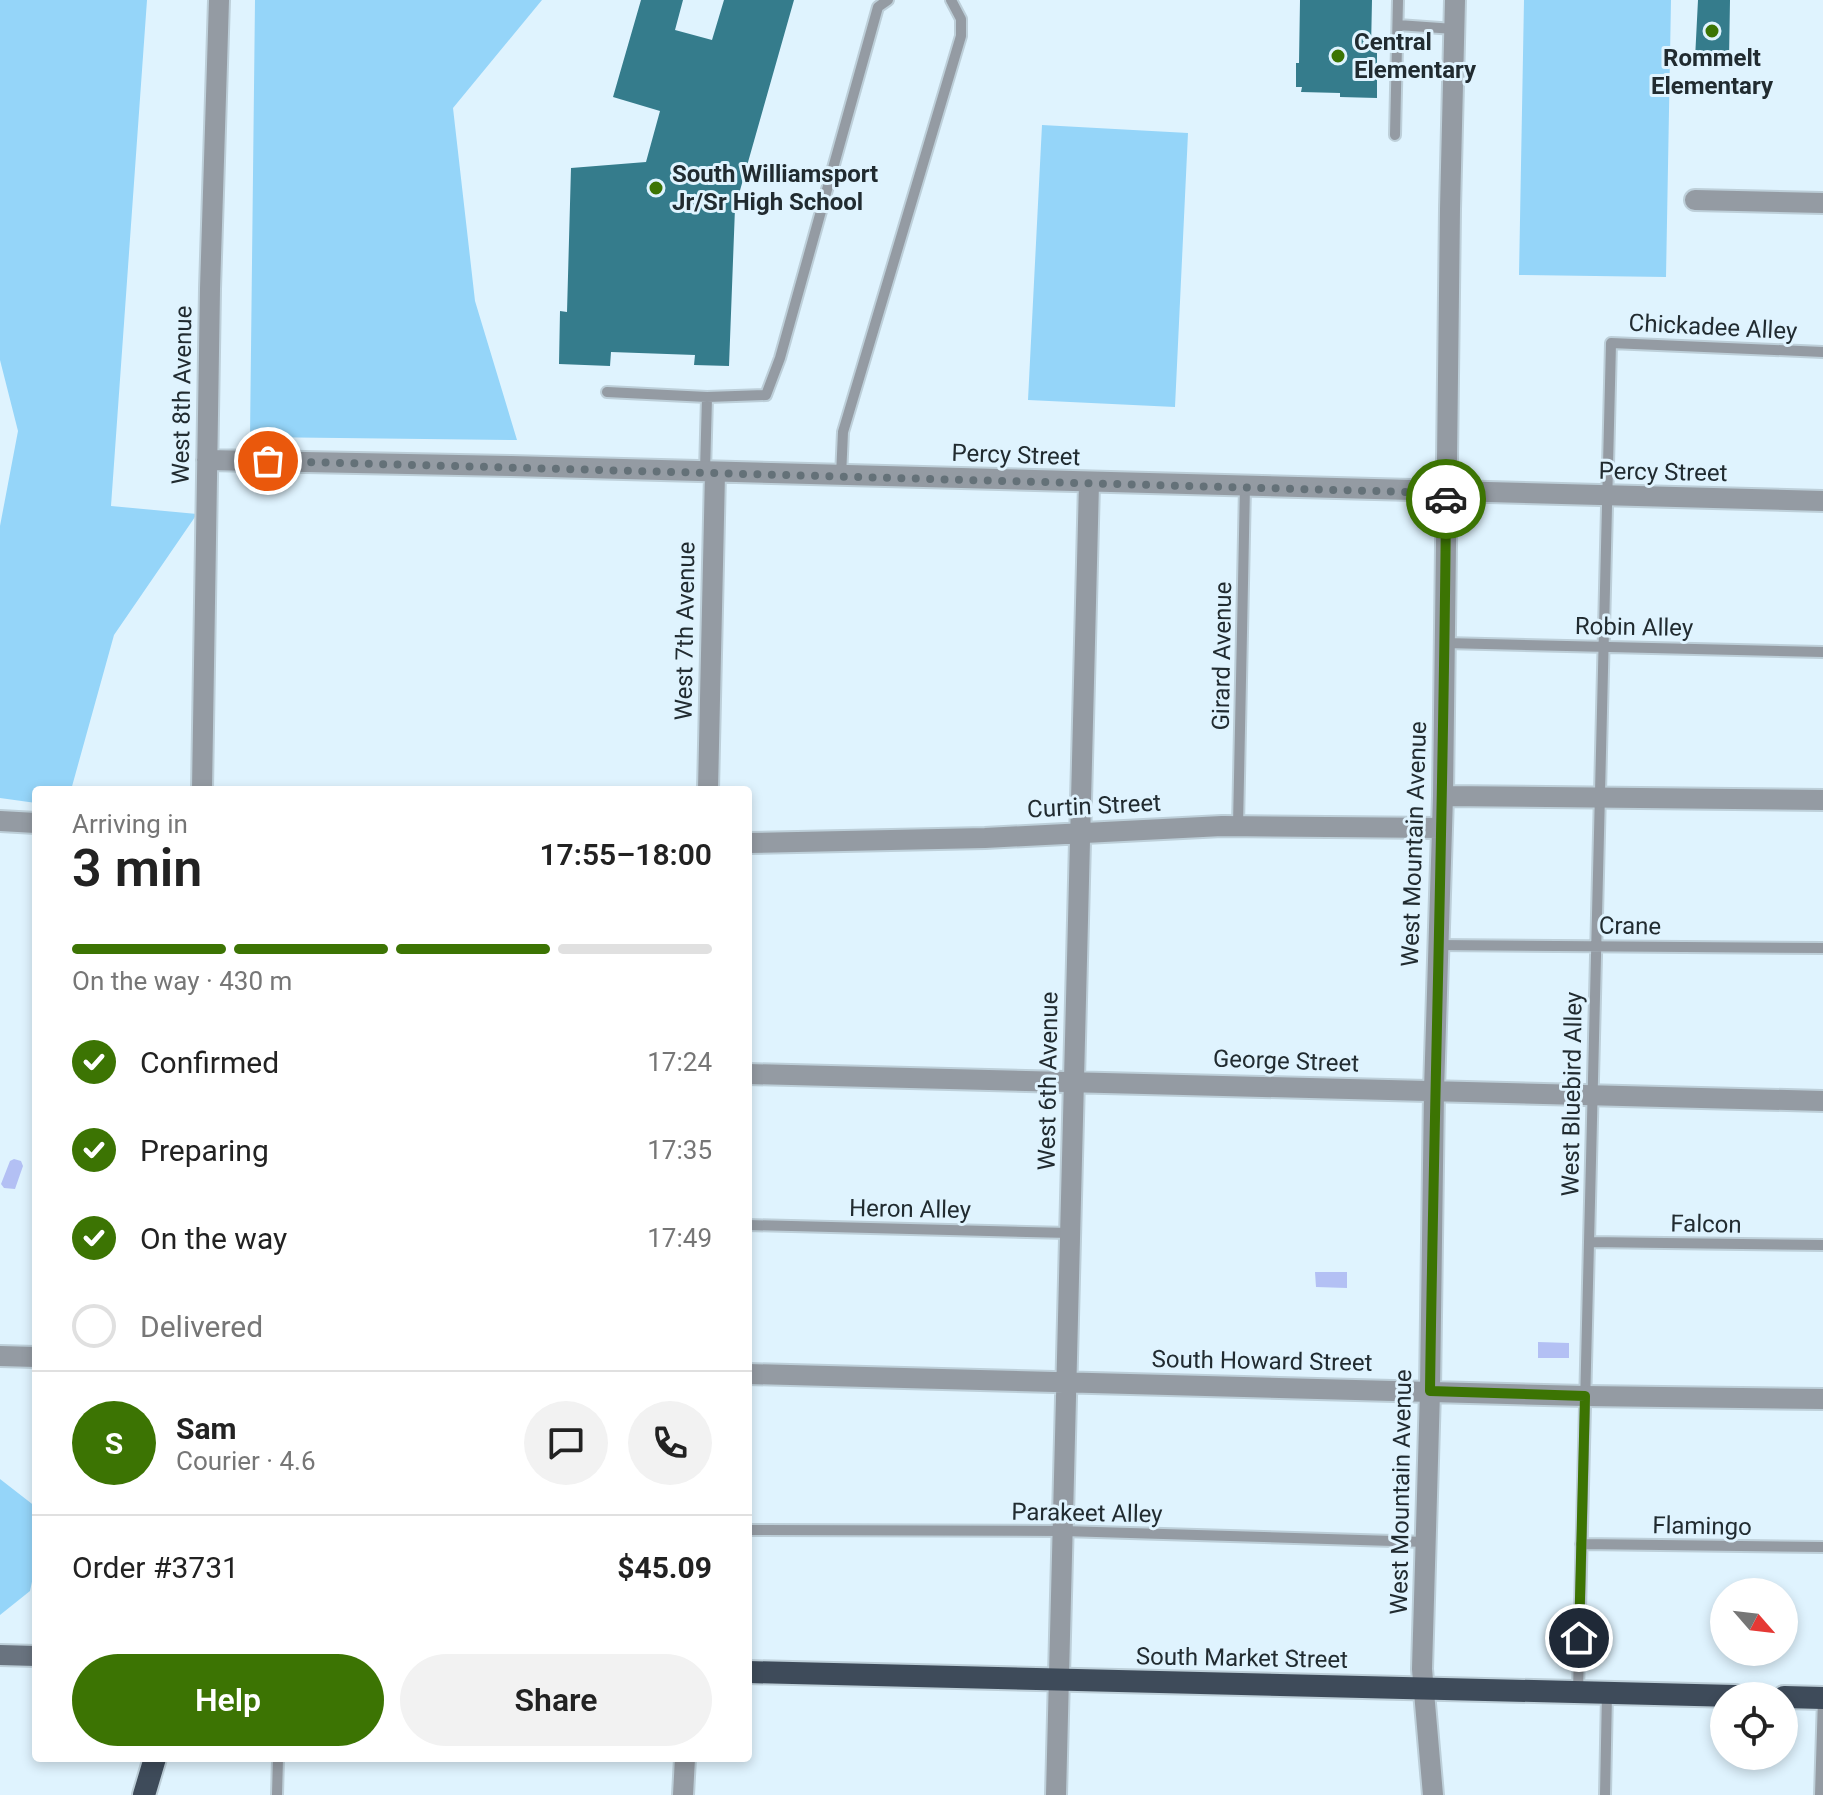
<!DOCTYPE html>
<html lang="en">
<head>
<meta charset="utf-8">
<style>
  :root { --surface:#fff; --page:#f2f2f2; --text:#222; --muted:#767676; --line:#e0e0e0; --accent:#3c7403 }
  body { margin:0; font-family:Roboto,sans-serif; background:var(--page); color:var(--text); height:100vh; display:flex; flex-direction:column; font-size:30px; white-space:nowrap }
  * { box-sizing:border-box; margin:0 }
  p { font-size:26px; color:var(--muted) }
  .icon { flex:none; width:44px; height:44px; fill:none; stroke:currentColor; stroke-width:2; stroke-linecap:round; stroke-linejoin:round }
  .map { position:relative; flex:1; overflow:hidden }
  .panel { position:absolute; left:32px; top:786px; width:720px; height:976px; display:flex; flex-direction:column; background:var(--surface); border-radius:8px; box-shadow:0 4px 12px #0003 }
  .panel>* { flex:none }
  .needle { width:52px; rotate:118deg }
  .buttons { position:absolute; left:1710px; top:1578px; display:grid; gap:16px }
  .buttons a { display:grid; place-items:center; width:88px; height:88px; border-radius:50%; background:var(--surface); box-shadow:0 4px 12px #0003; font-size:40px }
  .pin { position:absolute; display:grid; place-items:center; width:68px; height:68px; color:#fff; margin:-34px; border:4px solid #fff; border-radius:50%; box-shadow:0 2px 8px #0007 }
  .courier { position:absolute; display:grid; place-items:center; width:80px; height:80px; margin:-40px; border:6px solid #3c7403; border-radius:50%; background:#fff; color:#222; box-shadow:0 2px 10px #0007 }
  .overview em { font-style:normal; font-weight:600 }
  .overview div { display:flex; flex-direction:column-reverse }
  .overview { display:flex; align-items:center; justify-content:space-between; height:136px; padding:0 40px }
  h1 { font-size:52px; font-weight:600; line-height:60px }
  .bar { display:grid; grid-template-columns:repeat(4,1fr); gap:12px 8px; align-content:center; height:96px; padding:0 40px }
  .bar i { height:10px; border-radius:6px; background:var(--line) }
  .bar .on { background:var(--accent) }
  .bar p { grid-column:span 4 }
  .line { display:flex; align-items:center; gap:20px; padding:0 40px; border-top:2px solid var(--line) }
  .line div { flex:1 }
  .round { display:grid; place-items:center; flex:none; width:84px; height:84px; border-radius:42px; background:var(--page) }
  ol { padding:0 40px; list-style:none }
  li { display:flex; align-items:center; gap:24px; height:88px }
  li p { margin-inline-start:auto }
  li .icon { padding:8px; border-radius:50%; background:var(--accent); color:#fff; stroke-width:4 }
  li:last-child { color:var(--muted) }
  li i { width:44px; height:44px; border:4px solid var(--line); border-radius:50% }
  .cta { display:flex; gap:16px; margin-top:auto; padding:16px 40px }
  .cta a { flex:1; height:92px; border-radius:48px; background:var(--accent); color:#fff; font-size:32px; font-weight:600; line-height:92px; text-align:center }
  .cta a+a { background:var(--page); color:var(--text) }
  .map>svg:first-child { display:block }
</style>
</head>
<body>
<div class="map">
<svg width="1823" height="1795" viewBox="0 0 1823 1795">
  <rect width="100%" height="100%" fill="#dff3fe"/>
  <path fill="#95d5f9" d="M 0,0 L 147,0 L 111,506 L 197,514 L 114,635 L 71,790 L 36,790 L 36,803 L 0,798 L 0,526 L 18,431 L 0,360 Z
    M 255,0 L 542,0 L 453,108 L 475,301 L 517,440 L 250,437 Z
    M 1524,0 L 1671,0 L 1666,277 L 1519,275 Z
    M 1042,125 L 1188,133 L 1175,407 L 1028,400 Z
    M 0,1479 L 36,1507 L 36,1563 L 30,1591 L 0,1615 Z"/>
  <path fill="#b3c0f4" d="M 14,1159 L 21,1161 L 23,1166 L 15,1189 L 4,1188 L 1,1184 L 10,1161 Z
    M 1315,1272 L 1347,1272 L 1347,1288 L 1316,1287 Z
    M 1538,1342 L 1569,1343 L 1569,1358 L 1538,1358 Z"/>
  <path fill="#357c8c" d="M 641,0 L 683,0 L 675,30 L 712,40 L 724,0 L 794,0 L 735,208 L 729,366 L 694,365 L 695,355 L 611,352 L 610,366 L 559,364 L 560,311 L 567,312 L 571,168 L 646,162 L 660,111 L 613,97 Z
    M 1300,0 L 1372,0 L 1371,49 L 1377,49 L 1377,98 L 1340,97 L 1340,93 L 1301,92 L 1302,87 L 1296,87 L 1296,63 L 1299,63 Z
    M 1698,0 L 1730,0 L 1729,59 L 1695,59 Z"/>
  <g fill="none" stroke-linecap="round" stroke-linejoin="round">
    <g stroke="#bdcfd9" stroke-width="14">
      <path id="service" d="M 1398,25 L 1454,29
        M 1395,135 L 1398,0
        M 607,392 L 707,397
        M 705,472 L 707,397 L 766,395 L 780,358 L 878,7 L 888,0
        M 841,476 L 843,432 L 961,36 L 961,19 L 951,0
        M 1445,643 L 1823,652
        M 1238,826 L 1245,486
        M 1437,945 L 1823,948
        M 748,1225 L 1070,1233
        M 1589,1242 L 1823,1245
        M 748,1530 L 1063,1531 L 1426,1542
        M 1581,1544 L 1823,1547
        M 1578,1692 L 1611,343 L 1823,352
        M 277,1795 L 278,1758
        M 1605,1795 L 1607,1693
        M 1820,1795 L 1823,1699"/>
    </g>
    <g stroke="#bdcfd9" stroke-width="24">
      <path id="minor" d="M 1695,200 L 1823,203
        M 207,460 L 511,466 L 1823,501
        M 202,790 L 210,289 L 219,0
        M 708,790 L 715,473
        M 1443,796 L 1823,800
        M 0,821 L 36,823
        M 748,843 L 985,838 L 1222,826 L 1442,828
        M 748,1074 L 1823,1101
        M 0,1356 L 36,1357
        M 748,1374 L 1585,1396 L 1823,1399
        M 683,1795 L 685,1758
        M 1056,1795 L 1089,483
        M 1433,1795 L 1422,1669 L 1430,1391 L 1434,1091 L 1443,796 L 1450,209 L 1455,0"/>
    </g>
    <g stroke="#bdcfd9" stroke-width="24">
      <path id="secondary" d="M 0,1655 L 36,1656"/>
    </g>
    <g stroke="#bdcfd9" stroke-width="26">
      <path id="trunk" d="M 748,1672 L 1735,1696
        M 1784,1697 L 1823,1698
        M 144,1795 L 155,1758"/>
    </g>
    <use href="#service" stroke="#949ba3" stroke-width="10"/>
    <use href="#minor" stroke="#949ba3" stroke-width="20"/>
    <use href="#secondary" stroke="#69737f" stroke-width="20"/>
    <use href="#trunk" stroke="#3e4b5a" stroke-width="22"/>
  </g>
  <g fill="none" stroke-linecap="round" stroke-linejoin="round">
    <path stroke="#647178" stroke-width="8" stroke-dasharray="0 14.4" d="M 268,461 L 1446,493 L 1446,499"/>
    <path stroke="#3c7403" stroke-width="10" d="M 1446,499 C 1444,796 1434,1094 1430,1391 L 1585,1396 L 1579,1638"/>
  </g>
  <g fill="#3c7403" stroke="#dff3fe" stroke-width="3">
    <circle cx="1712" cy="31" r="8"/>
    <circle cx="1338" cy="56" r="8"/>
    <circle cx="656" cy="188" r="8"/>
  </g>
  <g text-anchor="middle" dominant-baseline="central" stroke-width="6" stroke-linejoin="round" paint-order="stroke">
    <g font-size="24" font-weight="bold" fill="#212b30" stroke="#dff3fe" text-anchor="start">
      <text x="1354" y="42">Central<tspan x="1354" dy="28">Elementary</tspan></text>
      <text x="1712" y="58" text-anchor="middle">Rommelt<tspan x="1712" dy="28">Elementary</tspan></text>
      <text x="672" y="174">South Williamsport<tspan x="672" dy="28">Jr/Sr High School</tspan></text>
    </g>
    <g font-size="24" fill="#212b30" stroke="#dff3fe">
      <text transform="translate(1713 327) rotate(3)">Chickadee Alley</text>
      <text transform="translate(182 395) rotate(-89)">West 8th Avenue</text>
      <text transform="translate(1016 455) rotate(2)">Percy Street</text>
      <text transform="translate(1663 472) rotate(1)">Percy Street</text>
      <text transform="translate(1634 627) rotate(1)">Robin Alley</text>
      <text transform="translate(685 631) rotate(-89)">West 7th Avenue</text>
      <text transform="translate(1222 656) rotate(-89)">Girard Avenue</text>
      <text transform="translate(1094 806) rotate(-3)">Curtin Street</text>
      <text transform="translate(1414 844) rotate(-88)">West Mountain Avenue</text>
      <text transform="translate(1630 926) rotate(1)">Crane</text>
      <text transform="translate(1286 1061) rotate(2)">George Street</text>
      <text transform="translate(1048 1081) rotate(-89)">West 6th Avenue</text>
      <text transform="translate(1572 1094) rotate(-89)">West Bluebird Alley</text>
      <text transform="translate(910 1209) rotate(1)">Heron Alley</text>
      <text transform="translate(1706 1224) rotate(1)">Falcon</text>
      <text transform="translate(1262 1361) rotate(1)">South Howard Street</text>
      <text transform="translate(1401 1492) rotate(-89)">West Mountain Avenue</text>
      <text transform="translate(1087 1513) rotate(1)">Parakeet Alley</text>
      <text transform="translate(1702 1526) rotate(1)">Flamingo</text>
      <text transform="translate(1242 1658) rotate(1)">South Market Street</text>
    </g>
  </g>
</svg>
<div class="buttons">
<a><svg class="needle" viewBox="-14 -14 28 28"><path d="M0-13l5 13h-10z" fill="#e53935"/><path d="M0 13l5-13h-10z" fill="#767676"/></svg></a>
<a><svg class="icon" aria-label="locate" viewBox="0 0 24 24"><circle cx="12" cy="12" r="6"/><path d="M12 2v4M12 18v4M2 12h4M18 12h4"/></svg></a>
</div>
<div class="pin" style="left:268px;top:461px;background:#ea580c"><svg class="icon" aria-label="bag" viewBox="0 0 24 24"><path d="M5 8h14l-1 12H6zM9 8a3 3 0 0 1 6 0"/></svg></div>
<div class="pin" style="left:1579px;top:1638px;background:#1f2937"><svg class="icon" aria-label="home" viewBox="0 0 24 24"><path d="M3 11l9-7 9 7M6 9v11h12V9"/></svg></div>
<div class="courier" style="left:1446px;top:499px"><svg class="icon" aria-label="car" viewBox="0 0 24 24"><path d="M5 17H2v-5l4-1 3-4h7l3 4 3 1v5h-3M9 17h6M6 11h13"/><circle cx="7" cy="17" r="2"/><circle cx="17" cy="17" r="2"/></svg></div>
<section class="panel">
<div class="overview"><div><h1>3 min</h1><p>Arriving in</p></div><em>17:55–18:00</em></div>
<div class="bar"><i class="on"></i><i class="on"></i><i class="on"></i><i></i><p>On the way · 430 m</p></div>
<ol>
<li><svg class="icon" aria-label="check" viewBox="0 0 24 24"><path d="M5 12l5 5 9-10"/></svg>Confirmed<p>17:24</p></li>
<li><svg class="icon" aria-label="check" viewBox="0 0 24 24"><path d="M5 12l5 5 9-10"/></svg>Preparing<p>17:35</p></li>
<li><svg class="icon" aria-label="check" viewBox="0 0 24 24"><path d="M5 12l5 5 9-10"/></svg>On the way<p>17:49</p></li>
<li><i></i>Delivered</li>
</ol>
<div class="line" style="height:144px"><b class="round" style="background:var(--accent);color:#fff">S</b><div><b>Sam</b><p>Courier · 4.6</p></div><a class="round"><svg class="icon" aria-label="chat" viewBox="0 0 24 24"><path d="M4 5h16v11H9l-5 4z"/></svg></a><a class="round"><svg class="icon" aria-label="phone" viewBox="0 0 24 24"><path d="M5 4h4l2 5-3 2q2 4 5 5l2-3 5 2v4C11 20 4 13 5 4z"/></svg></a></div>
<div class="line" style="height:104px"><div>Order #3731</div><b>$45.09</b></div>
<div class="cta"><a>Help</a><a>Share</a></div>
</section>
</div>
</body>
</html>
